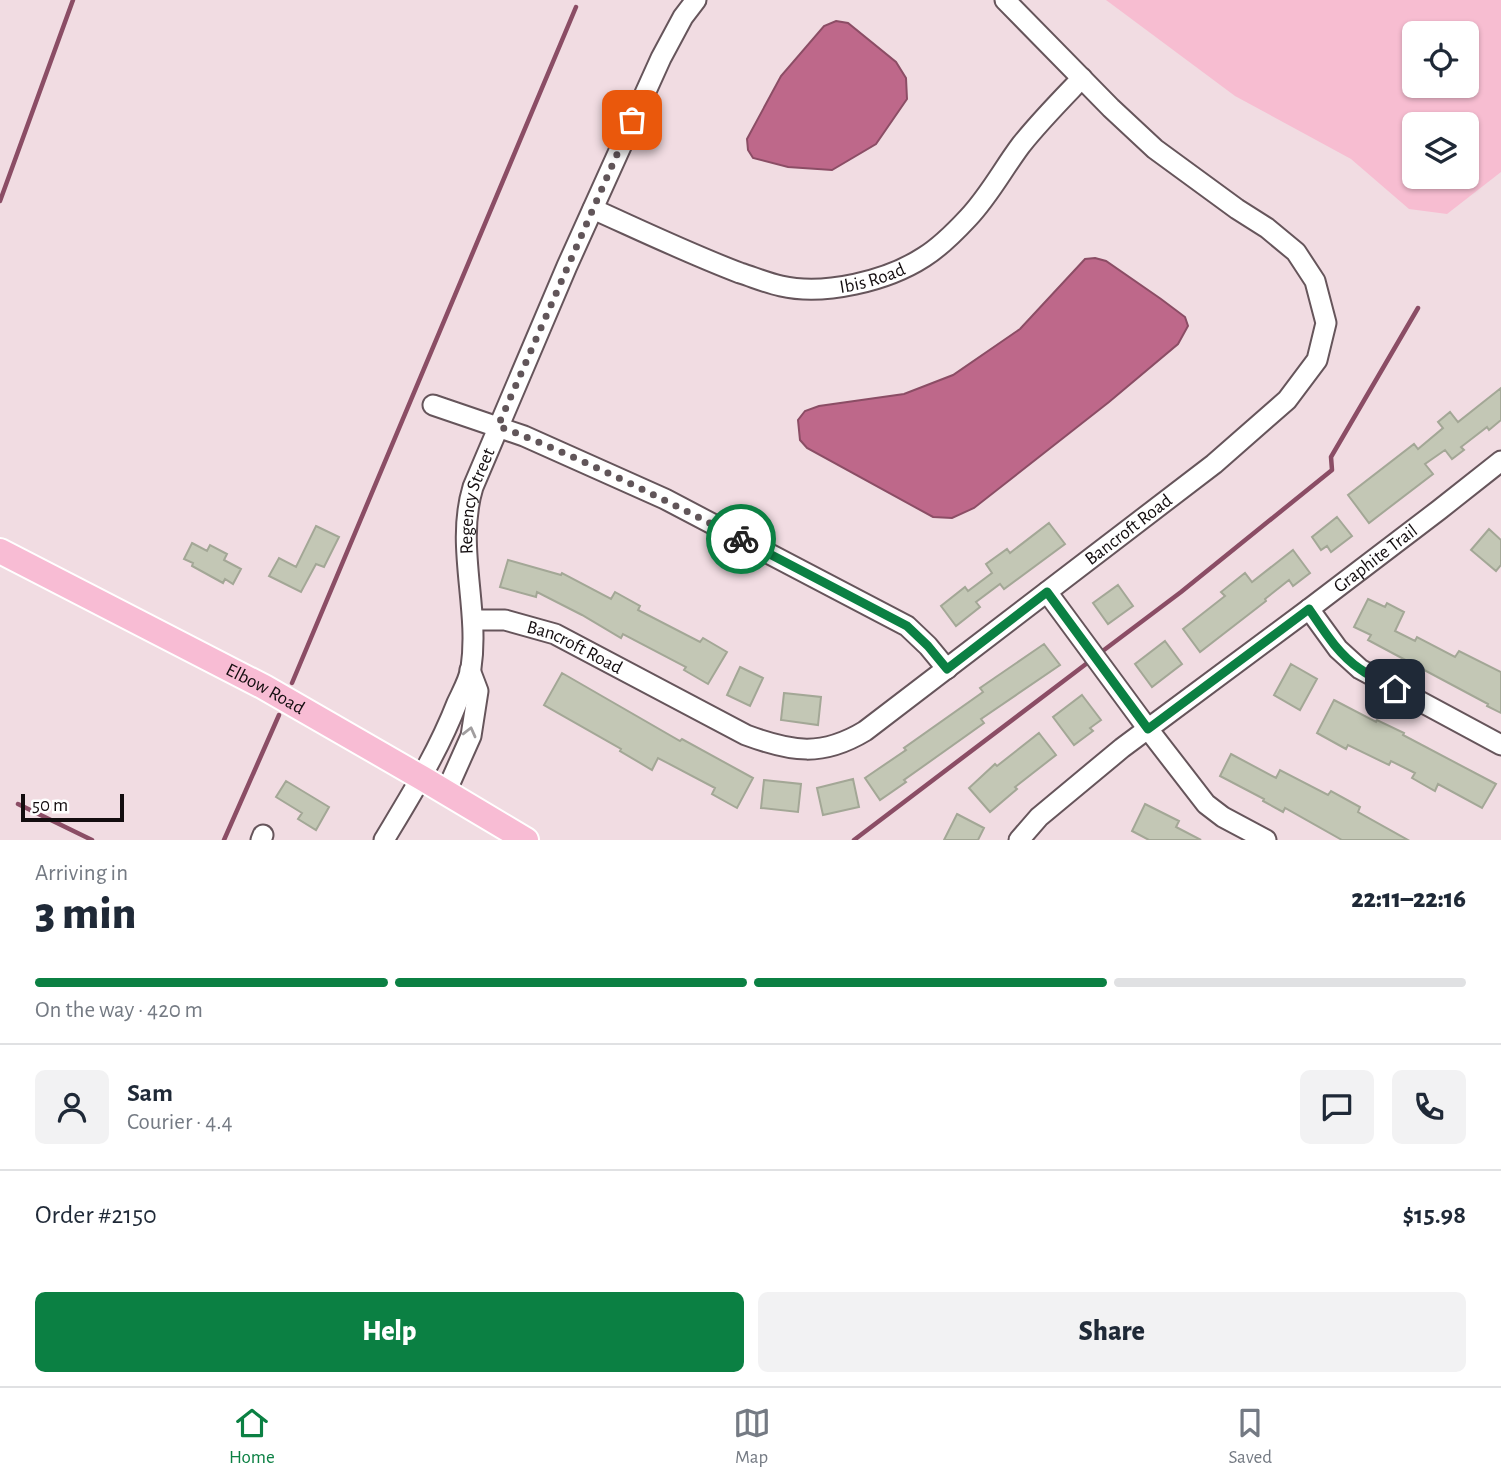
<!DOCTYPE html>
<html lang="en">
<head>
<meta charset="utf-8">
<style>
  :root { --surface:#fff; --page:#f2f2f3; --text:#1f2937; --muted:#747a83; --line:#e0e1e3; --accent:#0b8043 }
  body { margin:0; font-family:"Alegreya Sans",sans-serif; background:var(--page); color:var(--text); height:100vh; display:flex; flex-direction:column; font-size:26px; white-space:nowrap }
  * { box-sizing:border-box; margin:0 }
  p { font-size:23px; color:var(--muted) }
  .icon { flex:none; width:38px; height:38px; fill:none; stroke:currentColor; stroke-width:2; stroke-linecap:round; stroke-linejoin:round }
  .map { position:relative; height:840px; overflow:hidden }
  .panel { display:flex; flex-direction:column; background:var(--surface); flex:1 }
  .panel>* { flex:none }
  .controls { position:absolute; left:1402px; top:21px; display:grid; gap:14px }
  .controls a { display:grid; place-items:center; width:77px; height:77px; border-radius:10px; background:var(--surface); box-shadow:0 2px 5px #0004; font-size:35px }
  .scale { position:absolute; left:21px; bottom:18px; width:103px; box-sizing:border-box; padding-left:7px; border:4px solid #130d0f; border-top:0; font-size:19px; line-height:24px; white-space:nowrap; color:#130d0f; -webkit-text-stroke:5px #fff; paint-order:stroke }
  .pin { position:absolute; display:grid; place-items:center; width:60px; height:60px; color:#fff; margin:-30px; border-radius:14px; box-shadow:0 4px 10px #0006 }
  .courier { position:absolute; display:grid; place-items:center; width:70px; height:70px; margin:-35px; border:5px solid #0b8043; border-radius:50%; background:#fff; color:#222; box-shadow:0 2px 9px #0007 }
  .head em { font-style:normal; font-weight:800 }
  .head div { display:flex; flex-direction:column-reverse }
  .head { display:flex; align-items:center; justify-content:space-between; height:119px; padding:0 35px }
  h1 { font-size:46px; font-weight:800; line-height:52px }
  .bar { display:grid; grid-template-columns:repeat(4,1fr); gap:10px 7px; align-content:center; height:84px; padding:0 35px }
  .bar i { height:9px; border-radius:5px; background:var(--line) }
  .bar .current { background:var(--accent) }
  .bar p { grid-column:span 4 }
  .line { display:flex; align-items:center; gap:18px; padding:0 35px; border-top:2px solid var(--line) }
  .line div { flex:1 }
  .round { display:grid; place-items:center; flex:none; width:74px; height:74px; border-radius:10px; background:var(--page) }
  .cta { display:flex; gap:14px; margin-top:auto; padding:14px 35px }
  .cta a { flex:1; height:80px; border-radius:10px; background:var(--accent); color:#fff; font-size:28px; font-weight:800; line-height:80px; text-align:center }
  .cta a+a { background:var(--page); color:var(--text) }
  .dock { display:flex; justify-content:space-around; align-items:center; height:98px; border-top:2px solid var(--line); background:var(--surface); font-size:19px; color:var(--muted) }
  .dock a { display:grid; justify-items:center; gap:4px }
  .dock .current { color:var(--accent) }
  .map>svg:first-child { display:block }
</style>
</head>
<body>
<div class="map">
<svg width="1501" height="840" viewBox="0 0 1501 840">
  <rect width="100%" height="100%" fill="#f1dce2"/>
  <path fill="#f7bdd1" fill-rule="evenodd" d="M 1106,0 L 1501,0 L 1501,172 L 1447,214 L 1409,209 L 1351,159 L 1235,96 ZM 1414,33 L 1466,33 L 1466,86 L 1414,86 ZM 1414,124 L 1466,124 L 1466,177 L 1414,177 Z"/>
  <path fill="#be688a" stroke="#8b4d65" stroke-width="2" d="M 836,21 L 848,23 L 896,62 L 906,78 L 907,99 L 876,144 L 832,170 L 788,167 L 753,158 L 748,150 L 747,139 L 781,76 L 824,26 Z
    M 1095,258 L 1106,261 L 1161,299 L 1185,317 L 1188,326 L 1178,344 L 1109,402 L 974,508 L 952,518 L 933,517 L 807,448 L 800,440 L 798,420 L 805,411 L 819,406 L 904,394 L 953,375 L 1020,329 L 1085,259 Z"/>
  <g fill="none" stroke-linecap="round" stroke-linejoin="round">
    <path stroke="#8b4d65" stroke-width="4.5" d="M 0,201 L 73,0
      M 1104,650 L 1181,592 L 1332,470 L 1331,457 L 1418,308
      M 292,683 L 576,7
      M 18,804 L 92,840
      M 224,840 L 279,715
      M 854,840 L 1086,664"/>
  </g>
  <path fill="#c3c7b5" stroke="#a3a796" stroke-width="2" d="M 1501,388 L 1501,420 L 1489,430 L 1487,427 L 1461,447 L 1464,450 L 1452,459 L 1445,450 L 1425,464 L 1433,474 L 1369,523 L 1348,495 L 1414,444 L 1418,449 L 1443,428 L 1438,422 L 1450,412 L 1458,422 Z
    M 1337,517 L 1352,536 L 1331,552 L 1327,546 L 1321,550 L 1312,537 Z
    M 1049,523 L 1065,544 L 1004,589 L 1000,584 L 976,602 L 980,607 L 956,626 L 941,606 L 965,587 L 968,591 L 992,573 L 986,564 L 1007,549 L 1010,553 Z
    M 316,526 L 339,537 L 324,567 L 316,564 L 301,592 L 269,576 L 279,558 L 296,567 Z
    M 1489,529 L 1501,540 L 1501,565 L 1496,571 L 1471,550 Z
    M 192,543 L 207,551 L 210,545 L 227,554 L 224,560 L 241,569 L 233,584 L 225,579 L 223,583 L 192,566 L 193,563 L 184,559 Z
    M 1293,550 L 1310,573 L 1293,586 L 1289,580 L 1265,599 L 1266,601 L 1200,652 L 1183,629 L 1225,596 L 1221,592 L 1245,573 L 1252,582 Z
    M 508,560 L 561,575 L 562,573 L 611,599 L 615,592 L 640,606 L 638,610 L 700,642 L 703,638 L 727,652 L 708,684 L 684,670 L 686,667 L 623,634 L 621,638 L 582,615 L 537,592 L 536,597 L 500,587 Z
    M 1118,585 L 1133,606 L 1108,624 L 1093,603 Z
    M 1368,599 L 1385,607 L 1387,603 L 1404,612 L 1395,631 L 1415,641 L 1417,637 L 1455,657 L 1459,651 L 1501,672 L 1501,713 L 1487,706 L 1488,704 L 1368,640 L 1371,635 L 1354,627 Z
    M 1165,641 L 1182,664 L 1152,687 L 1135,664 Z
    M 1044,644 L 1060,665 L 981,719 L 984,723 L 904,780 L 906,782 L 880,800 L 865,778 L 906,750 L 904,748 L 983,692 L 980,688 Z
    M 1291,664 L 1317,679 L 1300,710 L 1274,695 Z
    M 740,667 L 763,678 L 750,706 L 727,695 Z
    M 562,673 L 680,741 L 682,739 L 753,778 L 737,808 L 712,794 L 715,788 L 658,758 L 652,770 L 620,751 L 621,749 L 544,705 Z
    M 784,693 L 821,697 L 818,725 L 781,720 Z
    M 1082,695 L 1101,720 L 1090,728 L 1093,731 L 1074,745 L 1053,717 Z
    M 1334,700 L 1376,722 L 1377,720 L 1404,733 L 1403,735 L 1496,784 L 1482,808 L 1438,784 L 1435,791 L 1412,778 L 1415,773 L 1391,761 L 1389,765 L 1348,745 L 1346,749 L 1317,733 Z
    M 1039,733 L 1056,755 L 1015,787 L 1017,789 L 990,812 L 969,788 L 995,764 L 997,766 Z
    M 1231,754 L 1276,778 L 1280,770 L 1328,795 L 1331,791 L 1360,807 L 1358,812 L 1408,840 L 1342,840 L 1285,808 L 1283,812 L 1263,801 L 1264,799 L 1220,776 Z
    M 853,779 L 859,807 L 823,815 L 817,788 Z
    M 764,780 L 801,784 L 798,812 L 761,808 Z
    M 286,781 L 329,807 L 316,830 L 298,819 L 302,813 L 276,797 Z
    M 1145,804 L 1179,821 L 1176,827 L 1201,840 L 1149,840 L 1132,831 Z
    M 957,814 L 984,828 L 978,840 L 944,840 Z"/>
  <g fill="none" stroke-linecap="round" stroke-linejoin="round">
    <g stroke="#66555b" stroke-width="23">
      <g id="minor">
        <path id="s1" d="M 593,209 C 642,231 690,254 740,273 C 753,277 767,283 781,286 C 824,296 887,281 924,257 C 940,247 955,232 968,218 C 989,196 1003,169 1021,145 C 1040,121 1061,100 1082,78"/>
        <path d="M 433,405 L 524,436 L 665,499 L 907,626 L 928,646 L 947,669"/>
        <path d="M 1047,592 L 1148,729 L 1206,804 L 1223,817 L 1266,840"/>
        <path d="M 1309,609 L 1338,649 L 1360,669 L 1501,745"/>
        <path id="s2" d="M 473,620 L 505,620 L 555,634 L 746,735 C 792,752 822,757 865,731 L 1214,464 L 1287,400 L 1317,360 L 1326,323 L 1315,281 L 1296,252 L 1267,228 L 1237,209 L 1155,149 L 1111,108 L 1005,0"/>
        <path d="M 446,792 L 471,736 L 478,691 L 470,670"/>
        <path d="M 261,840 L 263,835"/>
        <path id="s3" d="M 384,840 C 411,795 438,752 457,703 C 462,692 469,680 471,668 C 480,608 455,546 473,487 L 567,266 L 661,58 L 683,17 L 696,0"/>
        <path id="s4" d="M 1019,840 L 1039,817 L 1122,748 L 1309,609 L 1439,510 L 1501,461"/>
      </g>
    </g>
    <g stroke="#fff" stroke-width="28">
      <g id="major">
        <path id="s5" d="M 0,551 L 264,687 L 422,778 L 526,840"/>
      </g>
    </g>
    <use href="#minor" stroke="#fff" stroke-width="19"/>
    <use href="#major" stroke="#f8bcd4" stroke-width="24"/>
  </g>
  <defs><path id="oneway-chevron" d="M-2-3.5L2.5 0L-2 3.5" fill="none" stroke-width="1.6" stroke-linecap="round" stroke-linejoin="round" transform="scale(1.75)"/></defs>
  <use stroke="#a19e9f" href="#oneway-chevron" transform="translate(470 732) rotate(-76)"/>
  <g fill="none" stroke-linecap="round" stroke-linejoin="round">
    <path stroke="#615559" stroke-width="7" stroke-dasharray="0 12.6" d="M 632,120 L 498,426 C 582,458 661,498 741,539"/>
    <path stroke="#0b8043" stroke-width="9" d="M 741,539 L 907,626 L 928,646 L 947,669 L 1047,592 L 1148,729 L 1309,609 C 1324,631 1338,654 1360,669 C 1371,677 1384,683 1395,689"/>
  </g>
  <g text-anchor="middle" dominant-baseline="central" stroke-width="5" stroke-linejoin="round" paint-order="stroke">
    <g font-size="19" fill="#130d0f" stroke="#fff">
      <text stroke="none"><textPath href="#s1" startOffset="296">Ibis Road</textPath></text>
      <text stroke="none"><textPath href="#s3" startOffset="362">Regency Street</textPath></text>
      <text stroke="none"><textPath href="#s2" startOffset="756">Bancroft Road</textPath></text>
      <text stroke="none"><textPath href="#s4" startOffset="455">Graphite Trail</textPath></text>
      <text stroke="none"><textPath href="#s2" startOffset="107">Bancroft Road</textPath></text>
      <text stroke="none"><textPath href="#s5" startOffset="299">Elbow Road</textPath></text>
    </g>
  </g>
</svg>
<div class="controls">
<a><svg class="icon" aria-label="locate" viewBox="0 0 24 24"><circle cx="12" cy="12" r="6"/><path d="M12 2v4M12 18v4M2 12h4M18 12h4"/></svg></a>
<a><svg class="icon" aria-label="layers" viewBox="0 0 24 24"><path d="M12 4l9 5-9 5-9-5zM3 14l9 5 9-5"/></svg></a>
</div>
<div class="scale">50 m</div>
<div class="pin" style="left:632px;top:120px;background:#ea580c"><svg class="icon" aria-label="bag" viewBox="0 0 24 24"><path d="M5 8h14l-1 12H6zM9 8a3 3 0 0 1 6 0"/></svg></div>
<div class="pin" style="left:1395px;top:689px;background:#1f2937"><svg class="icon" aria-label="home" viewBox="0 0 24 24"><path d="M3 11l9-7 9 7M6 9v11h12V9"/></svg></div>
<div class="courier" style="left:741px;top:539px"><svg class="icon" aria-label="bike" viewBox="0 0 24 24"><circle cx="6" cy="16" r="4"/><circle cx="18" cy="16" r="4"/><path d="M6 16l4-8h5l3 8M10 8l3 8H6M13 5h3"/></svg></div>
</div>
<section class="panel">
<div class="head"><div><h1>3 min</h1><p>Arriving in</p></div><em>22:11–22:16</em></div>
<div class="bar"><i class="current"></i><i class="current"></i><i class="current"></i><i></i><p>On the way · 420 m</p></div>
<div class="line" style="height:126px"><a class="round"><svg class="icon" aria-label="person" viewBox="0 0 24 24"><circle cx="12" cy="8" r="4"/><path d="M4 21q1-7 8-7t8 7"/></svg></a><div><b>Sam</b><p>Courier · 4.4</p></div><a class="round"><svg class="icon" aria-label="chat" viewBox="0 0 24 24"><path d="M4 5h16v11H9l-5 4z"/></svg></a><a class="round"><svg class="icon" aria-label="phone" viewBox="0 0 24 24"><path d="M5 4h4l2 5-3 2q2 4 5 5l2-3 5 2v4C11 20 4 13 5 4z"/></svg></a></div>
<div class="line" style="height:91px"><div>Order #2150</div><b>$15.98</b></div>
<div class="cta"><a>Help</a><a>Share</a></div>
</section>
<nav class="dock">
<a class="current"><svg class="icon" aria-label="home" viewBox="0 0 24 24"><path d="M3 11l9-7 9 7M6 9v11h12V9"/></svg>Home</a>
<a><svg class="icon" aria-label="map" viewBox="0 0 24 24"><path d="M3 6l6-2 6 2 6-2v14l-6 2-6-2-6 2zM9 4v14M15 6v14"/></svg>Map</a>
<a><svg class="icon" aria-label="saved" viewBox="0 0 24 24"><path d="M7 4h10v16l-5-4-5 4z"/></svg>Saved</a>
</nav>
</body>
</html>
